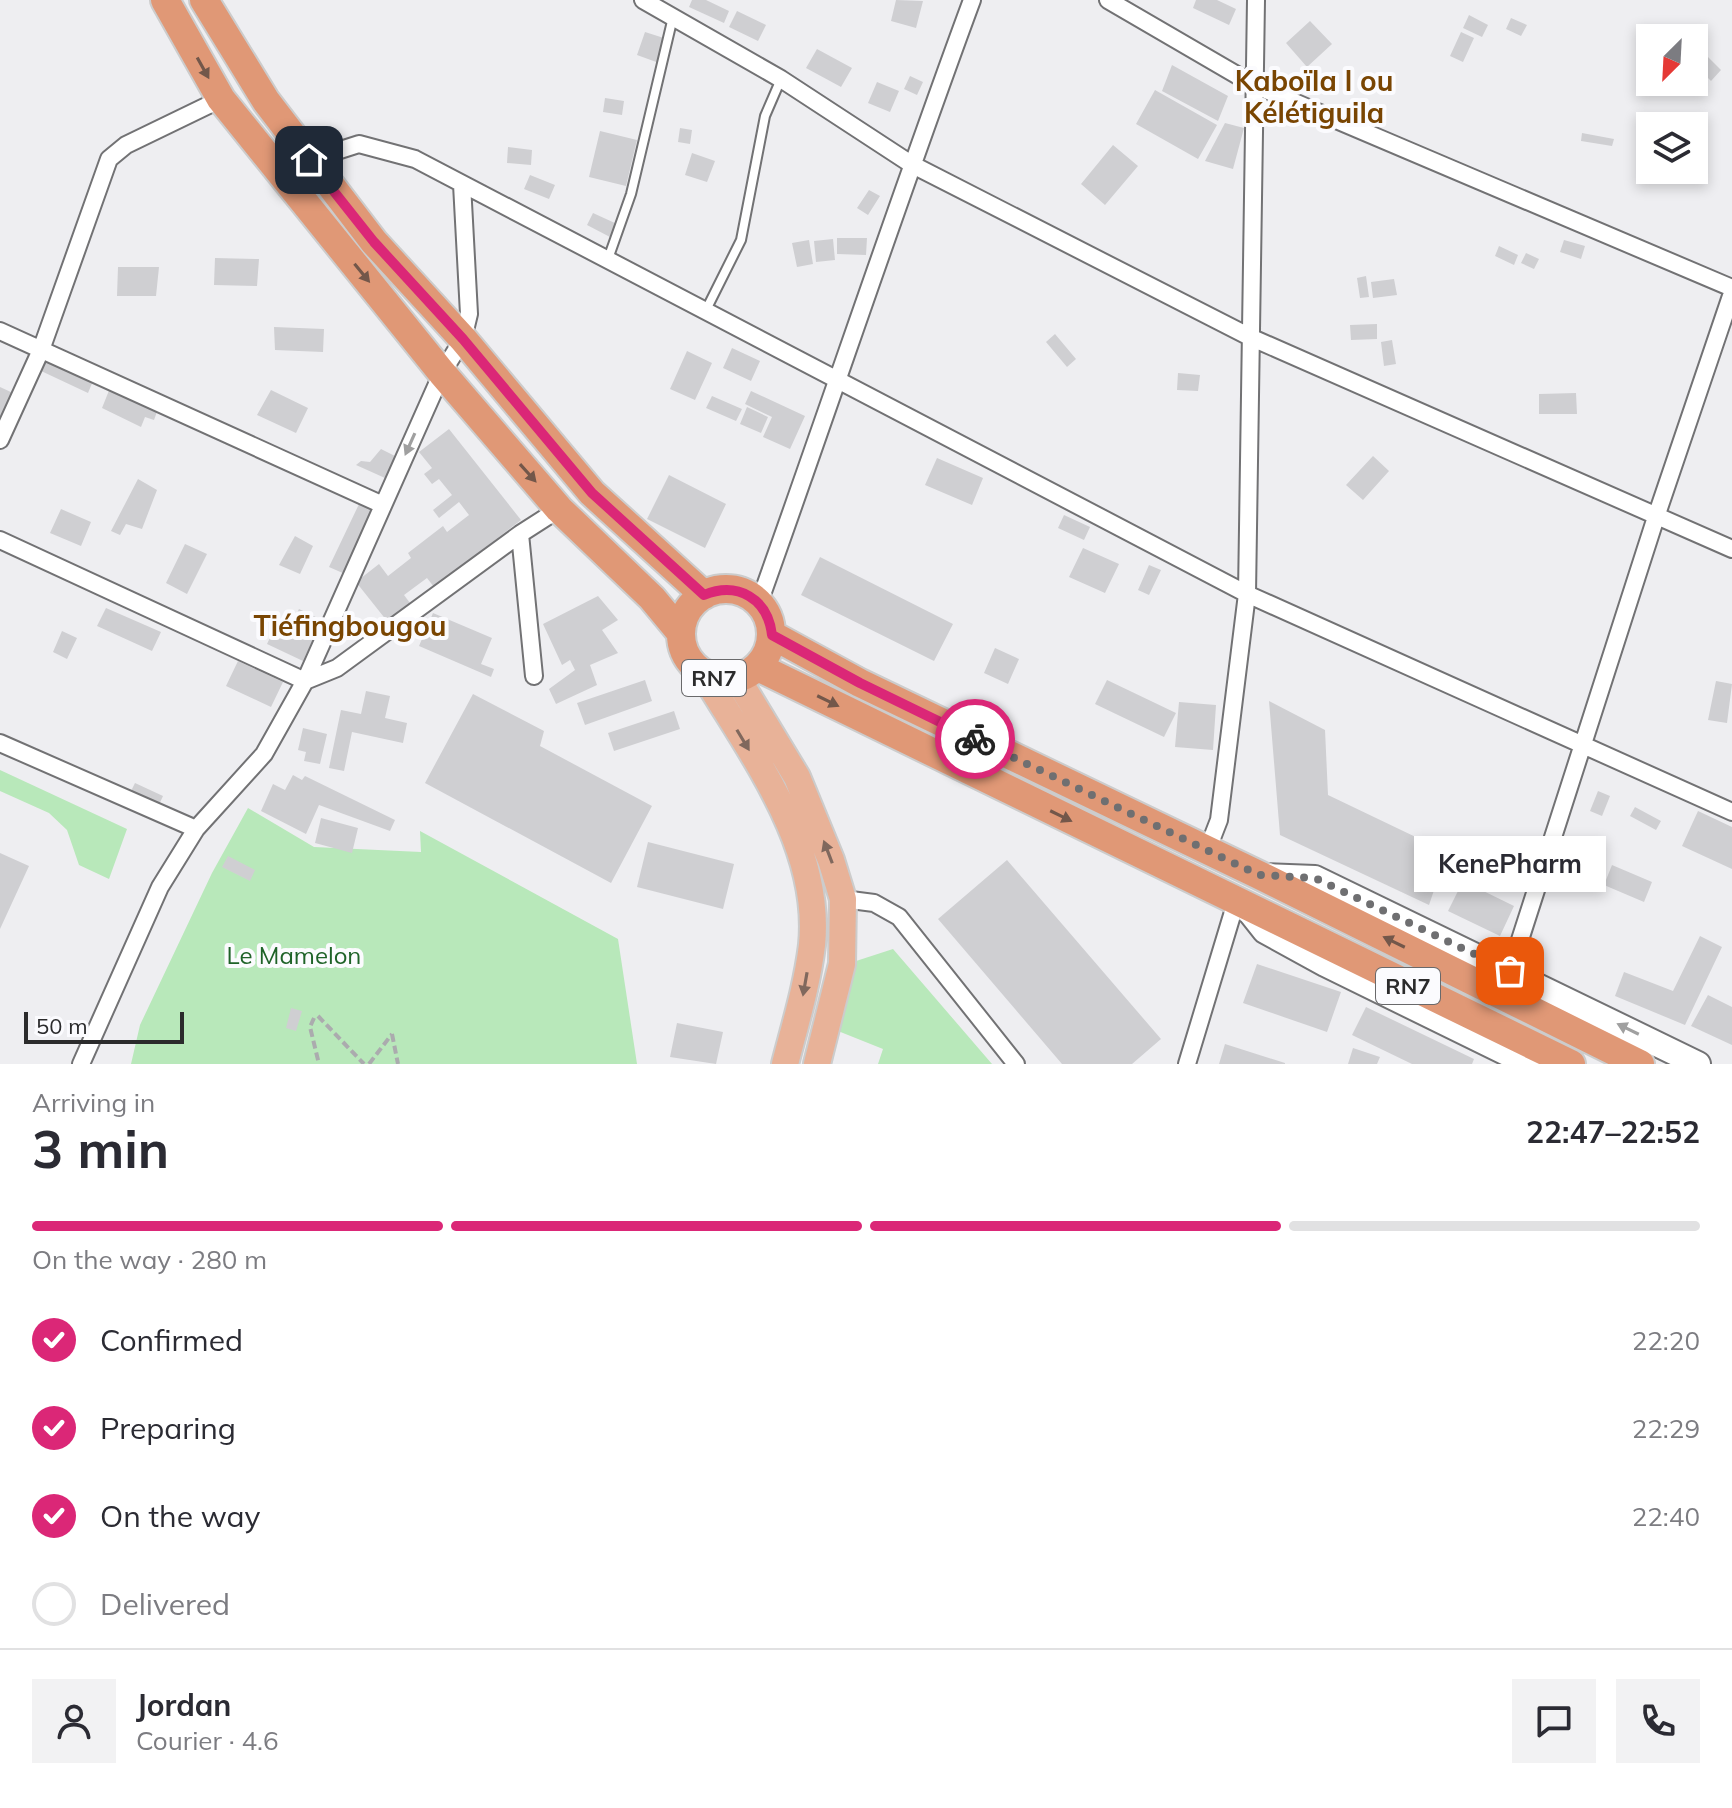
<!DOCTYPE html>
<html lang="en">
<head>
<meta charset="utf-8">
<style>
  :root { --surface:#fff; --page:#f2f2f3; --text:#2b2b33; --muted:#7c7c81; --line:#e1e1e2; --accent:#db2777 }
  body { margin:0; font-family:Mulish,sans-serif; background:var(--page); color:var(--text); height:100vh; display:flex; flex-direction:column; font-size:30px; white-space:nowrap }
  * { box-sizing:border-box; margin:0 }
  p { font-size:26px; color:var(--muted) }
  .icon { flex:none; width:44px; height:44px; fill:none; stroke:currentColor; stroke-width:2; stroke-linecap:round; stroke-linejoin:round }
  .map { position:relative; height:1064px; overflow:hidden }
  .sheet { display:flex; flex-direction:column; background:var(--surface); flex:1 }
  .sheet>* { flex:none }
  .needle { width:52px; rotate:204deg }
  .tools { position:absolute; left:1636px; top:24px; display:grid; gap:16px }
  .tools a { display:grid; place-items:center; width:72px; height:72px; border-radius:0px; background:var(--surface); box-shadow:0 4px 12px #0003; font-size:40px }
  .scale { position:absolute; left:24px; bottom:20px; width:160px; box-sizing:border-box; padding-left:8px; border:4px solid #2b2b2c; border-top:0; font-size:22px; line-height:28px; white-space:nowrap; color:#2b2b2c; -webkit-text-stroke:6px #fbfbfe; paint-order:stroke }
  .pin { position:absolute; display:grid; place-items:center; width:68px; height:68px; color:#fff; margin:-34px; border-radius:16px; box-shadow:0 4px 12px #0006 }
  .courier { position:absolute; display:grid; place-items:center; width:80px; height:80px; margin:-40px; border:6px solid #db2777; border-radius:50%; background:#fff; color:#222; box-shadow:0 2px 10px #0007 }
  .bubble { position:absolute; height:56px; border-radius:0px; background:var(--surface); box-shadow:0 4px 12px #0003; font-size:26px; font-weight:700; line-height:56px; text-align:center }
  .head em { font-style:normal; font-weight:700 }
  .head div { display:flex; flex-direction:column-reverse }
  .head { display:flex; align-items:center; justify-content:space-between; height:136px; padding:0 32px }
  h1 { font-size:52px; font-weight:700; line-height:60px }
  .bar { display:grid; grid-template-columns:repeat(4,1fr); gap:12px 8px; align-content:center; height:96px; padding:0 32px }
  .bar i { height:10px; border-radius:6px; background:var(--line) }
  .bar .on { background:var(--accent) }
  .bar p { grid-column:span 4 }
  .line { display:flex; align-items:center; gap:20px; padding:0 32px; border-top:2px solid var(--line) }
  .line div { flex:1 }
  .round { display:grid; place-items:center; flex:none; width:84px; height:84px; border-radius:0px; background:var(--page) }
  ol { padding:0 32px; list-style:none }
  li { display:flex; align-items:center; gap:24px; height:88px }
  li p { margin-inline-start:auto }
  li .icon { padding:8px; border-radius:50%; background:var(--accent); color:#fff; stroke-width:4 }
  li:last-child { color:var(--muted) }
  li i { width:44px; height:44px; border:4px solid var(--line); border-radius:50% }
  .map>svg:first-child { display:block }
</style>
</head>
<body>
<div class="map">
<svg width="1732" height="1064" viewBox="0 0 1732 1064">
  <rect width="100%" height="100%" fill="#eeeef1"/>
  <path fill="#b8e8ba" d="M 0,770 L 127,829 L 109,879 L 79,865 L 67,830 L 49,813 L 0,791 Z
    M 248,808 L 314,847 L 421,852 L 420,831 L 618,939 L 637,1064 L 131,1064 L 140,1025 L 212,873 Z
    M 893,949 L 992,1064 L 878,1064 L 883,1049 L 833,1029 L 853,962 Z"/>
  <path fill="#cfcfd2" d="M 692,0 L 706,0 L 729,11 L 724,23 L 689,7 Z
    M 896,0 L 923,1 L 916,28 L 891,21 Z
    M 1196,0 L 1217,0 L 1236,9 L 1229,25 L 1193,8 Z
    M 737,11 L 766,25 L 758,41 L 729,27 Z
    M 1469,15 L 1488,25 L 1482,37 L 1463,28 Z
    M 1511,18 L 1527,25 L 1521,36 L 1506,29 Z
    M 1310,21 L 1332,44 L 1307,67 L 1286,43 Z
    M 645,32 L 667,39 L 659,63 L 637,55 Z
    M 1461,32 L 1474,38 L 1463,62 L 1450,56 Z
    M 817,49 L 852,68 L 841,87 L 806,68 Z
    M 1701,50 L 1721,70 L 1711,81 L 1694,64 L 1694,57 Z
    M 1172,65 L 1228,96 L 1218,121 L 1162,91 Z
    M 910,76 L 923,82 L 917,95 L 904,89 Z
    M 877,82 L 899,91 L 890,112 L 868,103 Z
    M 1155,90 L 1217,125 L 1198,159 L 1136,124 Z
    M 605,98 L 624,101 L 622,115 L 603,112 Z
    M 1225,123 L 1244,128 L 1233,169 L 1205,161 Z
    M 680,128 L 692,130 L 690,144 L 678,142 Z
    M 600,131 L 637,140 L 626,186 L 589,177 Z
    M 1582,133 L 1614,139 L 1612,146 L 1581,141 Z
    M 1113,145 L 1138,166 L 1105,205 L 1081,184 Z
    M 508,147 L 532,150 L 531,165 L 507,163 Z
    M 692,153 L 715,161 L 707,182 L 685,175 Z
    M 530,175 L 555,185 L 549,199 L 524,189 Z
    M 869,190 L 880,196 L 868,215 L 857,208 Z
    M 593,213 L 617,224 L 610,237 L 587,225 Z
    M 837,238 L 867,238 L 866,255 L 837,254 Z
    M 833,239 L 835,260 L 816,262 L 814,241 Z
    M 809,240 L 813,264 L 797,267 L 792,243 Z
    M 1564,240 L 1585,246 L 1581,259 L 1560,252 Z
    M 1499,246 L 1518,255 L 1514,265 L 1495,256 Z
    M 1526,253 L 1539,259 L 1534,269 L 1521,263 Z
    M 215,258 L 259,259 L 257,286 L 214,285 Z
    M 118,267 L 159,267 L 156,296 L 117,296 Z
    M 1366,276 L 1369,297 L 1360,298 L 1357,278 Z
    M 1394,279 L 1397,295 L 1373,298 L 1371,282 Z
    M 1377,324 L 1377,339 L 1351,340 L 1350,325 Z
    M 274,327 L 324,329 L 323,352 L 275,350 Z
    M 1055,334 L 1076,359 L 1067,367 L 1046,342 Z
    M 1392,340 L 1396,364 L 1384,366 L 1381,342 Z
    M 732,348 L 760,361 L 751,381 L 723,368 Z
    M 687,351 L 712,363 L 695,400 L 670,389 Z
    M 44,359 L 93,381 L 88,393 L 39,370 Z
    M 1178,373 L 1200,375 L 1198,391 L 1177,390 Z
    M 0,387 L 13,393 L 0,420 Z
    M 110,388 L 158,409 L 154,420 L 145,417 L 141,427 L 102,408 Z
    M 271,390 L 308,408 L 296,433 L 257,415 Z
    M 751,391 L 805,416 L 790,449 L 763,437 L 772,417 L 745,404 Z
    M 1576,393 L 1577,414 L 1539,414 L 1539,394 Z
    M 712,396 L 742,409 L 736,421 L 706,408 Z
    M 747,407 L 768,417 L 761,433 L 740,424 Z
    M 449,429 L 521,520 L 434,587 L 427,578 L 404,595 L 410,603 L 387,621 L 356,582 L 379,564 L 388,576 L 411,558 L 408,553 L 443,526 L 447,532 L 469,515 L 459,502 L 439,518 L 433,510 L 452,495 L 439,479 L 432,484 L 424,474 L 432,468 L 419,452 Z
    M 381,449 L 395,456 L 385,478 L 356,465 L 361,461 L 370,462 Z
    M 1373,456 L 1389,471 L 1363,500 L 1346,485 Z
    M 937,458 L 983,478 L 972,505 L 925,485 Z
    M 669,475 L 726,504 L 705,548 L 647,519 Z
    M 138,479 L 157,490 L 142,529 L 126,524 L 120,535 L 111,531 Z
    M 360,502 L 372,509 L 345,574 L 329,567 Z
    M 61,509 L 91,522 L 81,546 L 50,533 Z
    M 1064,515 L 1090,527 L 1084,540 L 1058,528 Z
    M 295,536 L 313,546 L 300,574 L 279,565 Z
    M 185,544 L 207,554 L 187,594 L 166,583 Z
    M 1083,548 L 1119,564 L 1105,593 L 1069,577 Z
    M 820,557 L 953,624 L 934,661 L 801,595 Z
    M 1149,565 L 1161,570 L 1149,595 L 1138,590 Z
    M 598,596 L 618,620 L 602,630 L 618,653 L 590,665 L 597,685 L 556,704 L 549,689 L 575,670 L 570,660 L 562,665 L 543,624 Z
    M 106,608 L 161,632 L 152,651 L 97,626 Z
    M 299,609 L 322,620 L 303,661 L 267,644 L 274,629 L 286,634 Z
    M 433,613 L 492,638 L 481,664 L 494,669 L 491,677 L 419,646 Z
    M 62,631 L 77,638 L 67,659 L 53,652 Z
    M 995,648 L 1019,659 L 1008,684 L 984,673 Z
    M 238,661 L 283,682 L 271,707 L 226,686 Z
    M 645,680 L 652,701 L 585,725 L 577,703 Z
    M 1107,680 L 1176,713 L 1164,737 L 1095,704 Z
    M 1716,681 L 1732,684 L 1727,723 L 1708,720 Z
    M 366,691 L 390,696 L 385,718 L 407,723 L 403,743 L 352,732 L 344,771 L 329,768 L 341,710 L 361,714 Z
    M 473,694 L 544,731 L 540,746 L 652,806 L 611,883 L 425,783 Z
    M 1269,701 L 1325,730 L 1328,795 L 1447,852 L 1429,905 L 1280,835 Z
    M 1179,702 L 1216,705 L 1213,750 L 1175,747 Z
    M 674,711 L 680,729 L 614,751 L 608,733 Z
    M 303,728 L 327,734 L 320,764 L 304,761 L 306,752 L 298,750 Z
    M 293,775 L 302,780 L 305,776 L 395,820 L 390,831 L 319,805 L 306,834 L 261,811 L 273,784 L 285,790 Z
    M 135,783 L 163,796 L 157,809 L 129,795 Z
    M 1598,791 L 1610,796 L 1602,816 L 1590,811 Z
    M 1635,807 L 1661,821 L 1656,830 L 1630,816 Z
    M 1698,811 L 1732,827 L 1732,869 L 1682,846 Z
    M 321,818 L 358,828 L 352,853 L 315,843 Z
    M 648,842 L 734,864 L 723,909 L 637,887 Z
    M 0,853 L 29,866 L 0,929 Z
    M 228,856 L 255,870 L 250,881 L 222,867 Z
    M 1007,860 L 1161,1039 L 1132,1064 L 1062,1064 L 938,919 Z
    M 1612,865 L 1652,882 L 1644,902 L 1604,885 Z
    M 1463,881 L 1514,906 L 1500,936 L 1448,911 Z
    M 1700,936 L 1722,947 L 1685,1025 L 1615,996 L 1624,972 L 1673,991 Z
    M 1257,964 L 1341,992 L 1327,1032 L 1243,1003 Z
    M 1708,995 L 1732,1007 L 1732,1045 L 1691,1026 Z
    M 1366,1007 L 1474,1059 L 1472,1064 L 1412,1064 L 1352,1035 Z
    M 291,1008 L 302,1011 L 296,1031 L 286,1028 Z
    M 677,1023 L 723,1032 L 716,1064 L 670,1057 Z
    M 1225,1044 L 1285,1063 L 1285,1064 L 1219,1064 Z
    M 1353,1048 L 1380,1057 L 1377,1064 L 1348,1064 Z"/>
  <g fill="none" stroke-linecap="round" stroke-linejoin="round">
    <g stroke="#727274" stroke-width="12">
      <path id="service" d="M 608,259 L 631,194 L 673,17
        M 706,310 L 741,240 L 765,116 L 781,79"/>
    </g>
    <g stroke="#727274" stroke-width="20">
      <path id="minor" d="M 643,0 L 781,79 L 911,164 L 1250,337 L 1732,549
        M 1108,0 L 1254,85 L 1732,288
        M 309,160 L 359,144 L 415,159 L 1247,594 L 1732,812
        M 0,331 L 383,505
        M 0,440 L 41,350 L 109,159 L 126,145 L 221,99
        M 520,534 L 534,676
        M 0,540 L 305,681 L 337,668 L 520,534 L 559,509
        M 759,603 C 831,402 898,200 972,0
        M 0,743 L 196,829
        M 1207,851 L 1219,820 L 1247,594 L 1256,0
        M 843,899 L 874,903 L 899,917 L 1016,1064
        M 1510,971 L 1656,517 L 1732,293
        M 81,1064 L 160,887 L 196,829 L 264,754 L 305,681 L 442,373 L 463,339 L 469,314 L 462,184
        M 1187,1064 L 1236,902"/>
    </g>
    <g stroke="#727274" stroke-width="28">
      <path id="secondary" d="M 1263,876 L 1315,878 L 1698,1064
        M 1246,907 L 1265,931 L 1325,964 L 1529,1064"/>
    </g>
    <g stroke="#ccc" stroke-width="30">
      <path id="primary" d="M 703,673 C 751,754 822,845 812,945 C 807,986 795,1025 785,1064
        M 737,678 L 797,777 L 831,860 L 843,899 L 842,964 L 817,1064"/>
    </g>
    <g stroke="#ccc" stroke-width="32">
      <path id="trunk" d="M 165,0 L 221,99 L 442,373 L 559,509 L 652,598 L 681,633
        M 204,0 L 266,101 L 374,242 L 463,339 L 592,493 L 704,595
        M681 634a45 45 0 1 1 90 0a45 45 0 1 1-90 0Z
        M 772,635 L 860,683 L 1259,875 L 1640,1064
        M 758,667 L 1571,1064"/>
    </g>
    <path stroke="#ababae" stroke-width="4" stroke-dasharray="8 4" stroke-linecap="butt" d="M 318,1016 L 364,1064
      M 314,1018 L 310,1027 L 319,1064
      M 392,1034 L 398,1064
      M 369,1064 L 392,1034"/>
    <use href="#service" stroke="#fff" stroke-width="8"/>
    <use href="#minor" stroke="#fff" stroke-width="16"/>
    <use href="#secondary" stroke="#fff" stroke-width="24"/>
    <use href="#primary" stroke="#e8b298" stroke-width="26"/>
    <use href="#trunk" stroke="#e09876" stroke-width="28"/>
  </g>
  <defs><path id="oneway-solid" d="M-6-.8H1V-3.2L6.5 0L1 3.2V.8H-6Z" transform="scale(2)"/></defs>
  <g fill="#73574a">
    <use href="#oneway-solid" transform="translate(203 68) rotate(61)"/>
    <use href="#oneway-solid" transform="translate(362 273) rotate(51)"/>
    <use href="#oneway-solid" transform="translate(528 473) rotate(48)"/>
    <use href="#oneway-solid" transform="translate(828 701) rotate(26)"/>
    <use href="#oneway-solid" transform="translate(1061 816) rotate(26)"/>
    <use href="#oneway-solid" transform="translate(1394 942) rotate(-154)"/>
  </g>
  <g fill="#a0a0a0">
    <use href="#oneway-solid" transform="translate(410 444) rotate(114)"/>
    <use href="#oneway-solid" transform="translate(1628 1029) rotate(-154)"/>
  </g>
  <g fill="#80685d">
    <use href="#oneway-solid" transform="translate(743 740) rotate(59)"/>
    <use href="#oneway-solid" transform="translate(828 852) rotate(-111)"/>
    <use href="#oneway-solid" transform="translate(805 984) rotate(100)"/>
  </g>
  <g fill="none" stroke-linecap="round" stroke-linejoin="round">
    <path stroke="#6f6f71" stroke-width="8" stroke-dasharray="0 14.4" d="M 975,739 L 1259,875 L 1315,878 L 1510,971"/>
    <path stroke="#db2777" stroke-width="10" d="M 309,160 L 374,242 L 463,339 L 592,493 L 704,595 C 738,581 768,599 772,635 L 860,683 L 975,739"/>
  </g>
  <g text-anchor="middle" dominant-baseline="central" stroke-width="8" stroke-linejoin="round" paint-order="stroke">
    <g fill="#fbfbfe" stroke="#69696b" stroke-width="2">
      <rect x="682" y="660" width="64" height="36" rx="6"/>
      <rect x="1376" y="968" width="64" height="36" rx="6"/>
    </g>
    <g font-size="22" font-weight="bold" fill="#2b2b2c">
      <text x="714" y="678">RN7</text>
      <text x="1408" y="986">RN7</text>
    </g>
    <g font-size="24" fill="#1f6328" stroke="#fbfbfe">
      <text x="294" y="955">Le Mamelon</text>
    </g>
    <g font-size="28" font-weight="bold" fill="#794502" stroke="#fbfbfe">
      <text x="1314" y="80">Kaboïla I ou<tspan x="1314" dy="32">Kélétiguila</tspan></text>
      <text x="350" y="625">Tiéfingbougou</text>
    </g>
  </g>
</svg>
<div class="tools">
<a><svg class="needle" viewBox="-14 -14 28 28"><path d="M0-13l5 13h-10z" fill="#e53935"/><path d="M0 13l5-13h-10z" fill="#7c7c81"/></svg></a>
<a><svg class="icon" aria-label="layers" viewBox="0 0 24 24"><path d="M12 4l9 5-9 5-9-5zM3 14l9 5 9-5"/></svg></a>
</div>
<div class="scale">50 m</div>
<div class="pin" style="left:1510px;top:971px;background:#ea580c"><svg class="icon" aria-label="bag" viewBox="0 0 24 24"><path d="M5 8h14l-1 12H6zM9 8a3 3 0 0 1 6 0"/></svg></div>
<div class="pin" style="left:309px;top:160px;background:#1f2937"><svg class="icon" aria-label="home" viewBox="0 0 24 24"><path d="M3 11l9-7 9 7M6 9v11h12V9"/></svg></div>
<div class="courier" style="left:975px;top:739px"><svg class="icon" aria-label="bike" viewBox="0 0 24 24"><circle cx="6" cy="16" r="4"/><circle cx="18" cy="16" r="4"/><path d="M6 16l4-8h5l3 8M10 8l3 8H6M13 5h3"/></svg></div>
<div class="bubble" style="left:1414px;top:836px;width:192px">KenePharm</div>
</div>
<section class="sheet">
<div class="head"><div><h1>3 min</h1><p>Arriving in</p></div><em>22:47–22:52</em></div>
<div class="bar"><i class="on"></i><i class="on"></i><i class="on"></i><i></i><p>On the way · 280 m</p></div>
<ol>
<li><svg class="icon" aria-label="check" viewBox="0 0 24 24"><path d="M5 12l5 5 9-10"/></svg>Confirmed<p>22:20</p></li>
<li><svg class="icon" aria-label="check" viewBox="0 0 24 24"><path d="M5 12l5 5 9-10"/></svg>Preparing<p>22:29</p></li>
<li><svg class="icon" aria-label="check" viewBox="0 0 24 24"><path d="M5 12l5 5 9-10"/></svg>On the way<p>22:40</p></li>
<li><i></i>Delivered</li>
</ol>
<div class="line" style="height:144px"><a class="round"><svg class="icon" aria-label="person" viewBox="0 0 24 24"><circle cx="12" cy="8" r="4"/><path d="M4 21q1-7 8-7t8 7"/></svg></a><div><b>Jordan</b><p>Courier · 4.6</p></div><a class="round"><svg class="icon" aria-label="chat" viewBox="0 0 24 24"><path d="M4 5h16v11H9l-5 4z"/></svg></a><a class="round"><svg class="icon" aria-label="phone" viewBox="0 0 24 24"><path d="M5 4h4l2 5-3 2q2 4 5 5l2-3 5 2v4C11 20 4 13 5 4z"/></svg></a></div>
</section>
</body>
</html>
